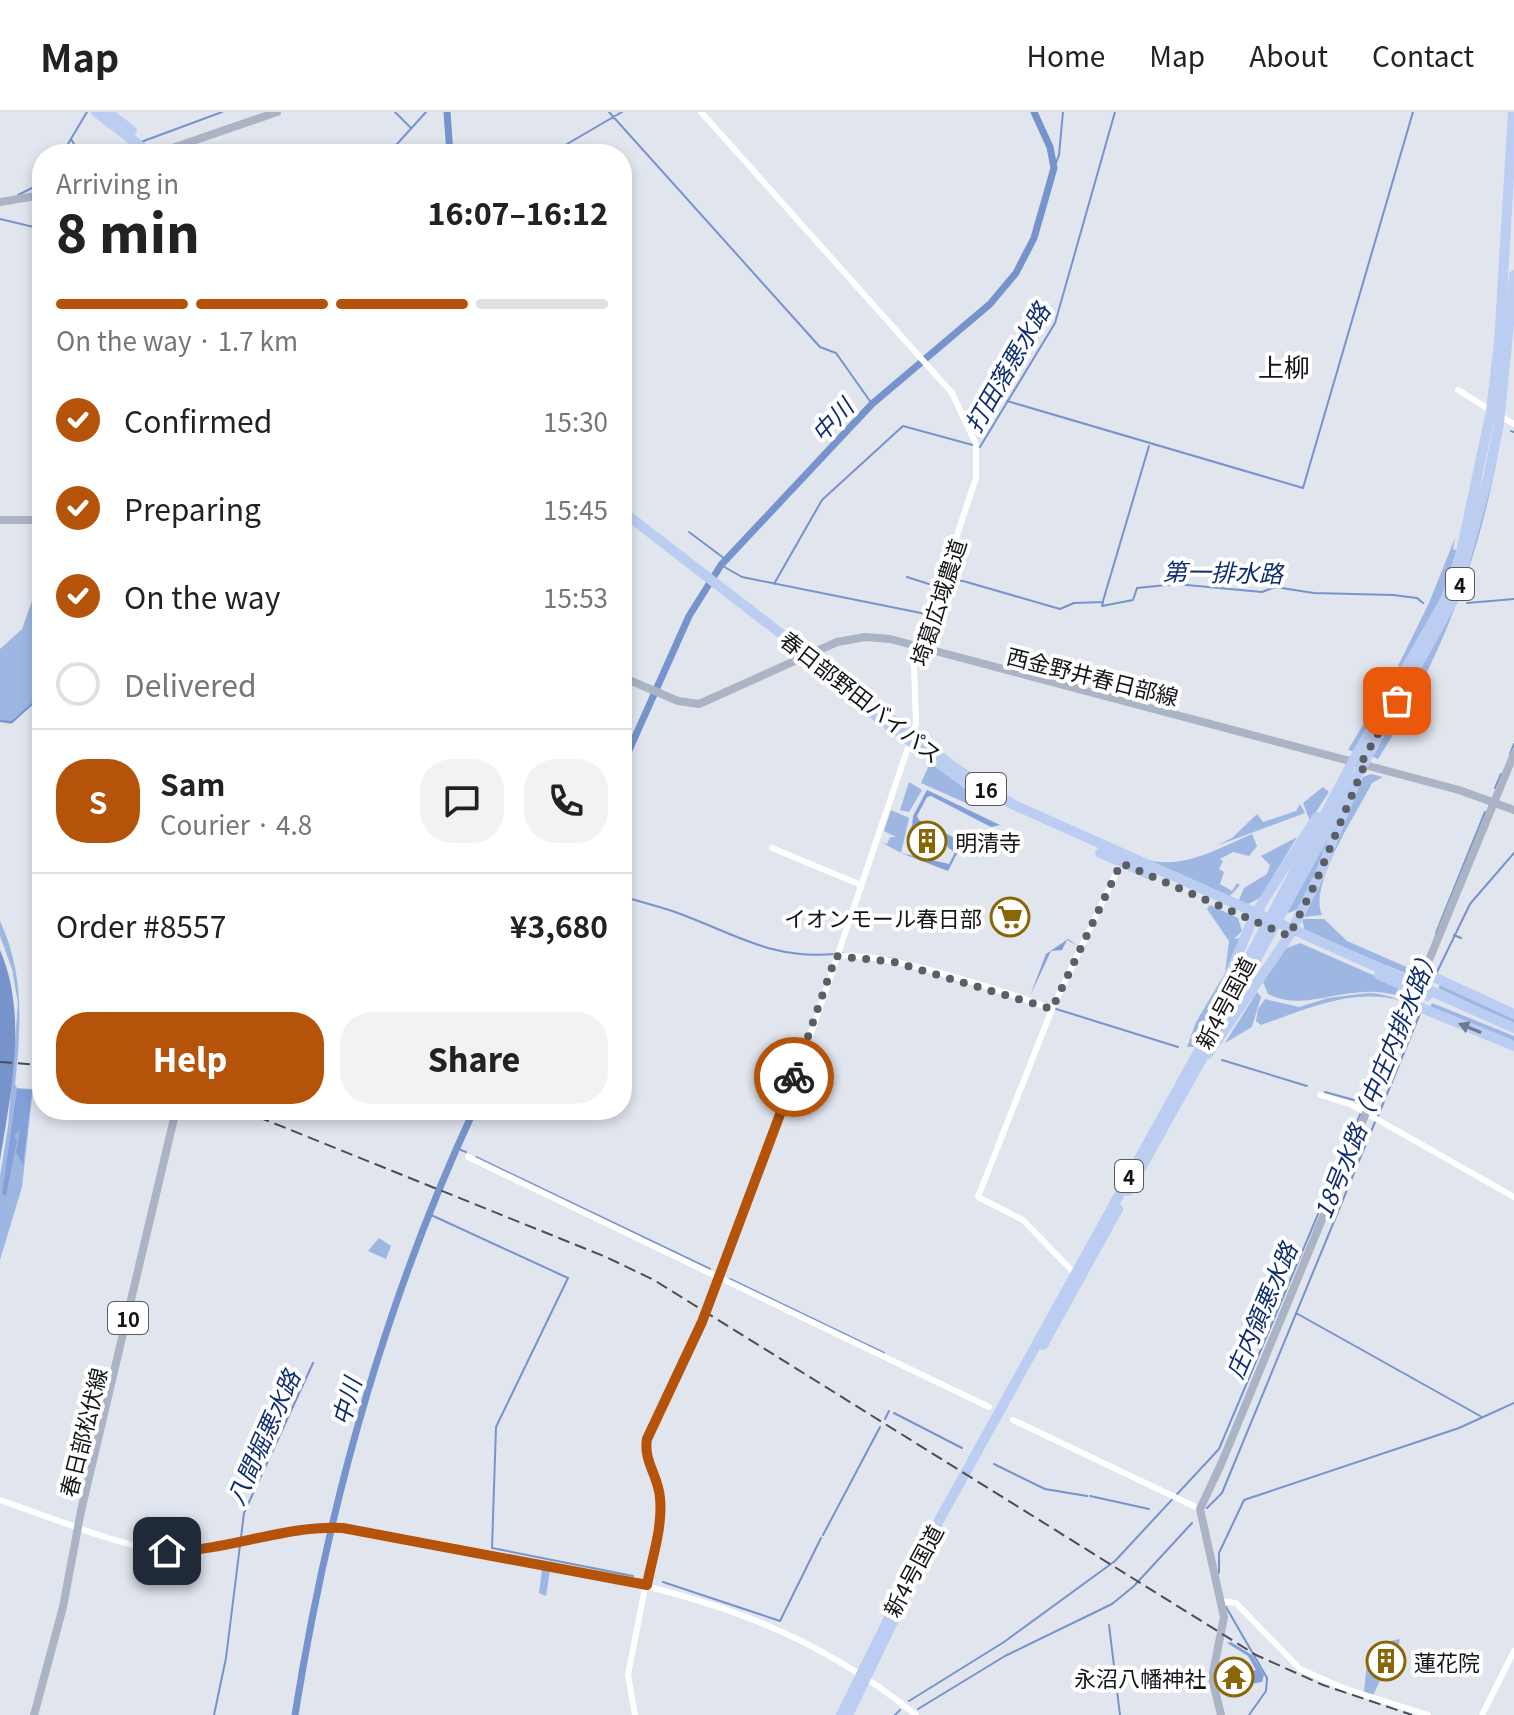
<!DOCTYPE html>
<html lang="en">
<head>
<meta charset="utf-8">
<style>
  :root { --surface:#fff; --page:#f2f2f2; --text:#222; --muted:#767676; --line:#e0e0e0; --accent:#b45309 }
  body { margin:0; font-family:Georgia,"Noto Sans JP",serif; background:var(--page); color:var(--text); height:100vh; display:flex; flex-direction:column; font-size:30px; white-space:nowrap }
  * { box-sizing:border-box; margin:0 }
  p { font-size:26px; color:var(--muted) }
  .icon { flex:none; width:44px; height:44px; fill:none; stroke:currentColor; stroke-width:2; stroke-linecap:round; stroke-linejoin:round }
  .map { position:relative; flex:1; overflow:hidden }
  .details { position:absolute; left:32px; top:32px; width:600px; height:976px; display:flex; flex-direction:column; background:var(--surface); border-radius:32px; box-shadow:0 4px 12px #0003 }
  .details>* { flex:none }
  .pin { position:absolute; display:grid; place-items:center; width:68px; height:68px; color:#fff; margin:-34px; border-radius:16px; box-shadow:0 4px 12px #0006 }
  .courier { position:absolute; display:grid; place-items:center; width:80px; height:80px; margin:-40px; border:6px solid #b45309; border-radius:50%; background:#fff; color:#222; box-shadow:0 2px 10px #0007 }
  .overview em { font-style:normal; font-weight:800 }
  .overview div { display:flex; flex-direction:column-reverse }
  .overview { display:flex; align-items:center; justify-content:space-between; height:136px; padding:0 24px }
  h1 { font-size:52px; font-weight:800; line-height:60px }
  .bar { display:grid; grid-template-columns:repeat(4,1fr); gap:12px 8px; align-content:center; height:96px; padding:0 24px }
  .bar i { height:10px; border-radius:6px; background:var(--line) }
  .bar .selected { background:var(--accent) }
  .bar p { grid-column:span 4 }
  .line { display:flex; align-items:center; gap:20px; padding:0 24px; border-top:2px solid var(--line) }
  .line div { flex:1 }
  .round { display:grid; place-items:center; flex:none; width:84px; height:84px; border-radius:32px; background:var(--page) }
  ol { padding:0 24px; list-style:none }
  li { display:flex; align-items:center; gap:24px; height:88px }
  li p { margin-inline-start:auto }
  li .icon { padding:8px; border-radius:50%; background:var(--accent); color:#fff; stroke-width:4 }
  li:last-child { color:var(--muted) }
  li i { width:44px; height:44px; border:4px solid var(--line); border-radius:50% }
  .action { display:flex; gap:16px; margin-top:auto; padding:16px 24px }
  .action a { flex:1; height:92px; border-radius:32px; background:var(--accent); color:#fff; font-size:32px; font-weight:800; line-height:92px; text-align:center }
  .action a+a { background:var(--page); color:var(--text) }
  header { display:flex; align-items:center; gap:48px; box-sizing:border-box; height:112px; padding:0 40px; background:var(--surface); border-bottom:2px solid var(--line) }
  header strong { font-size:38px }
  nav { display:flex; gap:44px; margin-inline-start:auto; font-size:28px }
  .map>svg:first-child { display:block }
</style>
</head>
<body>
<header>
<strong>Map</strong>
<nav><a>Home</a><a>Map</a><a>About</a><a>Contact</a></nav>
</header>
<div class="map">
<svg width="1514" height="1603" viewBox="0 0 1514 1603">
  <rect width="100%" height="100%" fill="#e0e5ee"/>
  <path fill="#9eb6e2" d="M 1499,336 C 1479,448 1440,551 1378,647 L 1372,644 L 1455,491 Z
    M 1455,426 L 1453,437 L 1458,439 L 1444,484 L 1401,555 L 1398,554 L 1429,491 Z
    M 42,461 L 42,584 L 11,612 L 0,610 L 0,537 L 22,517 Z
    M 1397,556 L 1400,560 L 1353,639 L 1348,638 Z
    M 930,651 L 968,678 L 966,691 L 921,671 Z
    M 1371,662 L 1383,665 L 1372,671 C 1357,701 1308,773 1322,803 L 1303,805 L 1355,683 L 1363,665 Z
    M 909,670 L 922,678 L 909,700 L 900,698 Z
    M 1323,675 L 1329,680 L 1310,709 L 1303,691 Z
    M 1300,692 L 1305,701 L 1216,734 L 1232,726 L 1257,702 L 1263,710 L 1296,699 Z
    M 891,698 L 909,706 L 901,741 L 881,730 L 887,732 L 890,725 L 896,725 L 884,719 Z
    M 1333,711 L 1322,748 L 1299,797 L 1285,802 Z
    M 911,714 L 923,715 L 919,732 L 925,734 L 922,742 L 907,735 Z
    M 1252,722 L 1257,734 L 1249,744 L 1233,740 L 1220,747 L 1223,749 L 1219,757 L 1224,760 L 1220,772 L 1232,779 L 1237,771 L 1240,773 L 1228,786 L 1148,748 C 1185,757 1219,736 1252,722 Z
    M 1297,725 L 1260,786 L 1248,792 L 1238,790 L 1244,776 L 1267,762 L 1270,753 L 1261,744 Z
    M 1210,793 L 1238,806 L 1242,819 L 1234,827 L 1241,826 L 1201,923 L 1194,935 L 1187,935 L 1196,910 L 1225,861 L 1229,829 L 1207,797 Z
    M 1302,807 L 1324,807 L 1347,829 L 1411,857 L 1412,864 L 1305,820 Z
    M 0,809 C 25,863 21,915 15,972 L 17,976 L 33,977 L 22,1075 L 0,1148 L 0,1064 L 8,1015 L 18,891 L 12,857 L 0,824 Z
    M 1300,831 L 1400,875 L 1399,878 L 1405,880 L 1402,885 C 1350,867 1308,903 1268,882 L 1263,870 L 1284,837 Z
    M 1440,873 L 1514,903 L 1514,912 L 1438,876 Z
    M 1257,880 L 1261,885 L 1252,915 L 1225,931 Z
    M 1367,881 C 1379,881 1391,884 1402,889 C 1353,875 1307,897 1261,913 L 1256,909 L 1258,897 L 1265,887 L 1299,895 L 1328,886 Z
    M 1432,891 L 1514,924 L 1514,932 L 1430,895 Z
    M 379,1126 L 391,1134 L 386,1147 L 368,1139 Z
    M 542,1457 L 550,1458 L 546,1484 L 539,1481 Z
    M 1400,1527 L 1397,1543 L 1379,1541 L 1375,1566 L 1380,1569 L 1373,1583 L 1364,1580 L 1368,1541 L 1373,1541 L 1375,1532 Z"/>
  <path fill="#83a0d9" d="M 927,678 L 1000,713 L 991,715 L 931,684 L 927,685 L 917,704 L 919,708 L 963,730 L 948,759 L 901,741 L 949,752 L 955,740 L 948,736 L 946,725 L 912,714 L 913,704 Z
    M 1068,827 L 1077,833 L 1067,828 L 1062,838 L 1051,839 L 1030,884 L 1046,842 Z
    M 17,977 L 32,978 L 23,1053 L 16,1040 L 20,1018 L 14,1024 L 17,1028 L 6,1084 L 2,1082 Z
    M 1231,1530 L 1252,1543 L 1264,1563 L 1262,1570 L 1224,1577 L 1238,1567 L 1238,1562 L 1226,1564 L 1226,1560 L 1235,1557 L 1241,1562 L 1256,1558 L 1248,1544 L 1227,1531 Z"/>
  <path fill="#7694cb" d="M 0,838 C 28,903 11,980 0,1048 Z"/>
  <g fill="none" stroke-linecap="round" stroke-linejoin="round">
    <path stroke="#7694cb" stroke-width="2" d="M 395,0 L 410,15
      M 609,0 L 820,235 L 836,241 L 872,292
      M 71,27 L 80,42
      M 141,30 L 222,0
      M 62,42 L 87,0
      M 111,42 L 132,34
      M 388,42 L 426,0
      M 550,42 L 622,0
      M 1054,56 L 1059,43 L 1063,0
      M 18,83 L 42,71
      M 0,107 L 42,117
      M 1007,289 L 1303,376 L 1413,0
      M 1511,319 L 1514,320
      M 689,420 L 725,447
      M 721,453 L 742,465 L 926,502 L 936,474
      M 907,465 L 935,474
      M 945,468 L 963,469 L 1060,497 L 1074,491 L 1103,490 L 1102,494 L 1133,488 L 1137,476 L 1176,472 L 1262,480 L 1275,475 L 1314,481 L 1393,483 L 1417,486 L 1423,491
      M 774,472 L 822,388 L 903,314 L 980,335 L 1055,211 L 1115,0
      M 1103,489 L 1149,334
      M 1467,491 L 1514,487
      M 0,609 L 12,610 L 42,583
      M 1510,642 L 1514,632
      M 1495,676 L 1501,662
      M 622,784 C 640,790 658,794 675,800 C 734,821 770,848 835,842
      M 1436,821 L 1485,700
      M 1454,823 L 1461,826
      M 841,841 L 894,847
      M 1437,860 L 1470,792 L 1514,741
      M 1053,896 L 1178,935
      M 1222,948 L 1307,974
      M 1325,980 L 1354,988
      M 1378,1004 L 1421,899
      M 456,1036 L 466,1040
      M 476,1045 L 710,1157
      M 429,1102 L 568,1166 L 496,1315 L 492,1436 L 633,1464
      M 730,1167 L 884,1241
      M 1296,1201 L 1482,1305
      M 894,1301 L 962,1336
      M 885,1307 L 889,1299
      M 994,1352 L 1045,1377 L 1087,1384
      M 1090,1384 L 1149,1397
      M 1207,1396 L 1222,1381 L 1375,1010
      M 823,1423 L 880,1315
      M 1219,1461 L 1219,1441 L 1244,1388 L 1459,1316 L 1514,1291
      M 663,1470 L 780,1509 L 821,1426
      M 1226,1495 L 1267,1566 L 1266,1579 L 1249,1603
      M 1109,1513 L 1120,1603
      M 909,1589 L 1004,1530 L 1115,1449 L 1219,1337 L 1400,908
      M 918,1597 L 1005,1544 L 1112,1492 L 1134,1474 L 1192,1411
      M 214,1603 L 226,1546 L 244,1401 L 313,1251
      M 895,1603 L 900,1598"/>
    <path stroke="#7694cb" stroke-width="7" d="M 447,0 L 450,42
      M 622,654 L 689,504 L 721,453 L 872,292 L 990,192 L 1016,161 L 1034,126 L 1054,56 L 1050,35 L 1034,0
      M 295,1603 C 328,1395 385,1189 474,998"/>
    <path stroke="#fff" stroke-width="6" d="M 1458,278 L 1490,298
      M 1500,304 L 1514,312
      M 772,736 L 861,773
      M 836,844 C 884,839 1004,879 1052,897
      M 1320,983 L 1350,992 L 1514,1085
      M 468,1045 L 989,1295
      M 1077,1164 L 1023,1108 L 978,1085 L 1052,897 L 1123,747
      M 1013,1308 L 1200,1397
      M 0,1388 C 46,1403 133,1441 178,1439 C 234,1437 286,1413 343,1416 C 406,1424 468,1437 530,1449 C 677,1478 796,1505 916,1603
      M 1220,1489 L 1236,1491 L 1300,1557 L 1343,1576 L 1428,1603
      M 635,1603 L 628,1563 L 661,1393 C 660,1369 643,1351 647,1327 L 702,1210 L 814,913 L 916,612 L 914,553 L 976,366 L 976,332 L 952,281 L 701,0
      M 1482,1603 L 1514,1539"/>
    <path stroke="#aab4c5" stroke-width="8" d="M 155,42 L 277,0
      M 0,90 L 42,83
      M 0,408 L 42,408
      M 622,565 L 678,589 L 699,592 L 837,530 L 865,525 L 890,527 L 1459,678 L 1514,698
      M 34,1603 L 63,1495 L 81,1399 L 176,998
      M 1221,1603 L 1212,1566 L 1224,1505 L 1200,1397 L 1222,1350 L 1514,642"/>
    <path stroke="#bbcef2" stroke-width="10" d="M 96,0 L 151,42
      M 108,0 L 132,19
      M 622,399 L 955,656 L 1014,693 L 1514,916
      M 864,595 L 972,676
      M 1100,741 L 1148,762
      M 1425,861 L 1514,902
      M 1379,863 L 1427,884
      M 1412,892 L 1514,934
      M 1229,897 L 1455,485 L 1488,366 L 1499,312 L 1514,163
      M 1212,903 L 1255,802 L 1317,705
      M 1208,942 L 1289,824 L 1319,764 L 1353,677
      M 1128,1079 L 1208,936
      M 1043,1233 L 1118,1097
      M 849,1601 L 903,1489
      M 841,1603 L 920,1443 L 1217,906 L 1352,651 L 1446,486 L 1461,440 L 1491,299 L 1499,231 L 1513,0"/>
    <path stroke="#4a4d51" stroke-width="2" stroke-dasharray="12 6" stroke-linecap="butt" d="M 0,950 L 42,953
      M 241,998 L 606,1145 L 654,1168 L 1256,1543 L 1323,1573 L 1412,1603"/>
  </g>
  <defs><path id="oneway-solid" d="M-6-.8H1V-3.2L6.5 0L1 3.2V.8H-6Z" transform="scale(2)"/></defs>
  <use fill="#6f7b90" href="#oneway-solid" transform="translate(1470 916) rotate(-158)"/>
  <g fill="none" stroke-linecap="round" stroke-linejoin="round">
    <path stroke="#5b5e63" stroke-width="8" stroke-dasharray="0 14.4" d="M 794,965 L 836,844 L 894,850 L 1052,897 L 1121,751 L 1289,824 L 1315,772 L 1364,654 L 1360,653 L 1397,589"/>
    <path stroke="#b45309" stroke-width="10" d="M 167,1439 C 227,1440 282,1413 343,1416 L 647,1473 C 652,1446 663,1414 660,1386 C 659,1365 643,1349 647,1327 L 702,1210 L 794,965"/>
  </g>
  <defs>
    <g id="building-ring" transform="scale(2)"><circle r="9.5" fill="#fff" stroke="#8b6606" stroke-width="1.5"/><path d="M-4-6H4V6H1V3H-1V6H-4ZM-2.5-4.3h1.7v1.8h-1.7ZM.8-4.3h1.7v1.8H.8ZM-2.5-1h1.7V.8h-1.7ZM.8-1h1.7V.8H.8Z" fill="#8b6606"/></g>
    <g id="supermarket-ring" transform="scale(2)"><circle r="9.5" fill="#fff" stroke="#8b6606" stroke-width="1.5"/><path d="M-6-5.5h2.5l.6 2H6L4.5 2H-2.5L-4.4-4H-6ZM-1.5 3.2a1.3 1.3 0 1 0 .1 0ZM3 3.2a1.3 1.3 0 1 0 .1 0Z" fill="#8b6606"/></g>
    <g id="temple-ring" transform="scale(2)"><circle r="9.5" fill="#fff" stroke="#8b6606" stroke-width="1.5"/><path d="M0-6L5-2H3V0L6.5 2.5H4V6H1.5V3h-3V6H-4V2.5H-6.5L-3 0V-2H-5Z" fill="#8b6606"/></g>
  </defs>
  <g fill-rule="evenodd">
    <use href="#building-ring" x="927" y="729"/>
    <use href="#supermarket-ring" x="1010" y="805"/>
    <use href="#building-ring" x="1386" y="1549"/>
    <use href="#temple-ring" x="1234" y="1565"/>
  </g>
  <g text-anchor="middle" dominant-baseline="central" stroke-width="8" stroke-linejoin="round" paint-order="stroke">
    <g fill="#fff" stroke="#5a5b5d" stroke-width="2">
      <rect x="1446" y="456" width="28" height="32" rx="6"/>
      <rect x="966" y="661" width="40" height="32" rx="6"/>
      <rect x="1115" y="1048" width="28" height="32" rx="6"/>
      <rect x="108" y="1190" width="40" height="32" rx="6"/>
    </g>
    <g font-size="20" font-weight="bold" fill="#131518">
      <text x="1460" y="472">4</text>
      <text x="986" y="677">16</text>
      <text x="1129" y="1064">4</text>
      <text x="128" y="1206">10</text>
    </g>
    <g font-size="22" fill="#131518" stroke="#fff">
      <text transform="translate(937 490) rotate(-72)">埼葛広域農道</text>
      <text transform="translate(1093 563) rotate(14)">西金野井春日部線</text>
      <text transform="translate(862 584) rotate(38)">春日部野田バイパス</text>
      <text transform="translate(1224 890) rotate(-62)">新4号国道</text>
      <text transform="translate(82 1320) rotate(-76)">春日部松伏線</text>
      <text transform="translate(912 1458) rotate(-62)">新4号国道</text>
    </g>
    <g font-size="22" fill="#131518" stroke="#fff" text-anchor="start">
      <text x="955" y="729">明清寺</text>
      <text x="982" y="805" text-anchor="end">イオンモール春日部</text>
      <text x="1414" y="1549">蓮花院</text>
      <text x="1206" y="1565" text-anchor="end">永沼八幡神社</text>
    </g>
    <g font-size="24" font-style="italic" fill="#0f2d6f" stroke="#fff">
      <text transform="translate(1006 255) rotate(-60)">打田落悪水路</text>
      <text transform="translate(831 307) rotate(-47)">中川</text>
      <text transform="translate(1223 459) rotate(1)">第一排水路</text>
      <text transform="translate(1375 970) rotate(-68)">18号水路（中庄内排水路）</text>
      <text transform="translate(1260 1198) rotate(-67)">庄内領悪水路</text>
      <text transform="translate(345 1289) rotate(-74)">中川</text>
      <text transform="translate(262 1325) rotate(-66)">八間堀悪水路</text>
    </g>
    <g font-size="26" fill="#131518" stroke="#fff">
      <text x="1284" y="253">上柳</text>
    </g>
  </g>
</svg>
<div class="pin" style="left:1397px;top:589px;background:#ea580c"><svg class="icon" aria-label="bag" viewBox="0 0 24 24"><path d="M5 8h14l-1 12H6zM9 8a3 3 0 0 1 6 0"/></svg></div>
<div class="pin" style="left:167px;top:1439px;background:#1f2937"><svg class="icon" aria-label="home" viewBox="0 0 24 24"><path d="M3 11l9-7 9 7M6 9v11h12V9"/></svg></div>
<div class="courier" style="left:794px;top:965px"><svg class="icon" aria-label="bike" viewBox="0 0 24 24"><circle cx="6" cy="16" r="4"/><circle cx="18" cy="16" r="4"/><path d="M6 16l4-8h5l3 8M10 8l3 8H6M13 5h3"/></svg></div>
<section class="details">
<div class="overview"><div><h1>8 min</h1><p>Arriving in</p></div><em>16:07–16:12</em></div>
<div class="bar"><i class="selected"></i><i class="selected"></i><i class="selected"></i><i></i><p>On the way · 1.7 km</p></div>
<ol>
<li><svg class="icon" aria-label="check" viewBox="0 0 24 24"><path d="M5 12l5 5 9-10"/></svg>Confirmed<p>15:30</p></li>
<li><svg class="icon" aria-label="check" viewBox="0 0 24 24"><path d="M5 12l5 5 9-10"/></svg>Preparing<p>15:45</p></li>
<li><svg class="icon" aria-label="check" viewBox="0 0 24 24"><path d="M5 12l5 5 9-10"/></svg>On the way<p>15:53</p></li>
<li><i></i>Delivered</li>
</ol>
<div class="line" style="height:144px"><b class="round" style="background:var(--accent);color:#fff">S</b><div><b>Sam</b><p>Courier · 4.8</p></div><a class="round"><svg class="icon" aria-label="chat" viewBox="0 0 24 24"><path d="M4 5h16v11H9l-5 4z"/></svg></a><a class="round"><svg class="icon" aria-label="phone" viewBox="0 0 24 24"><path d="M5 4h4l2 5-3 2q2 4 5 5l2-3 5 2v4C11 20 4 13 5 4z"/></svg></a></div>
<div class="line" style="height:104px"><div>Order #8557</div><b>¥3,680</b></div>
<div class="action"><a>Help</a><a>Share</a></div>
</section>
</div>
</body>
</html>
